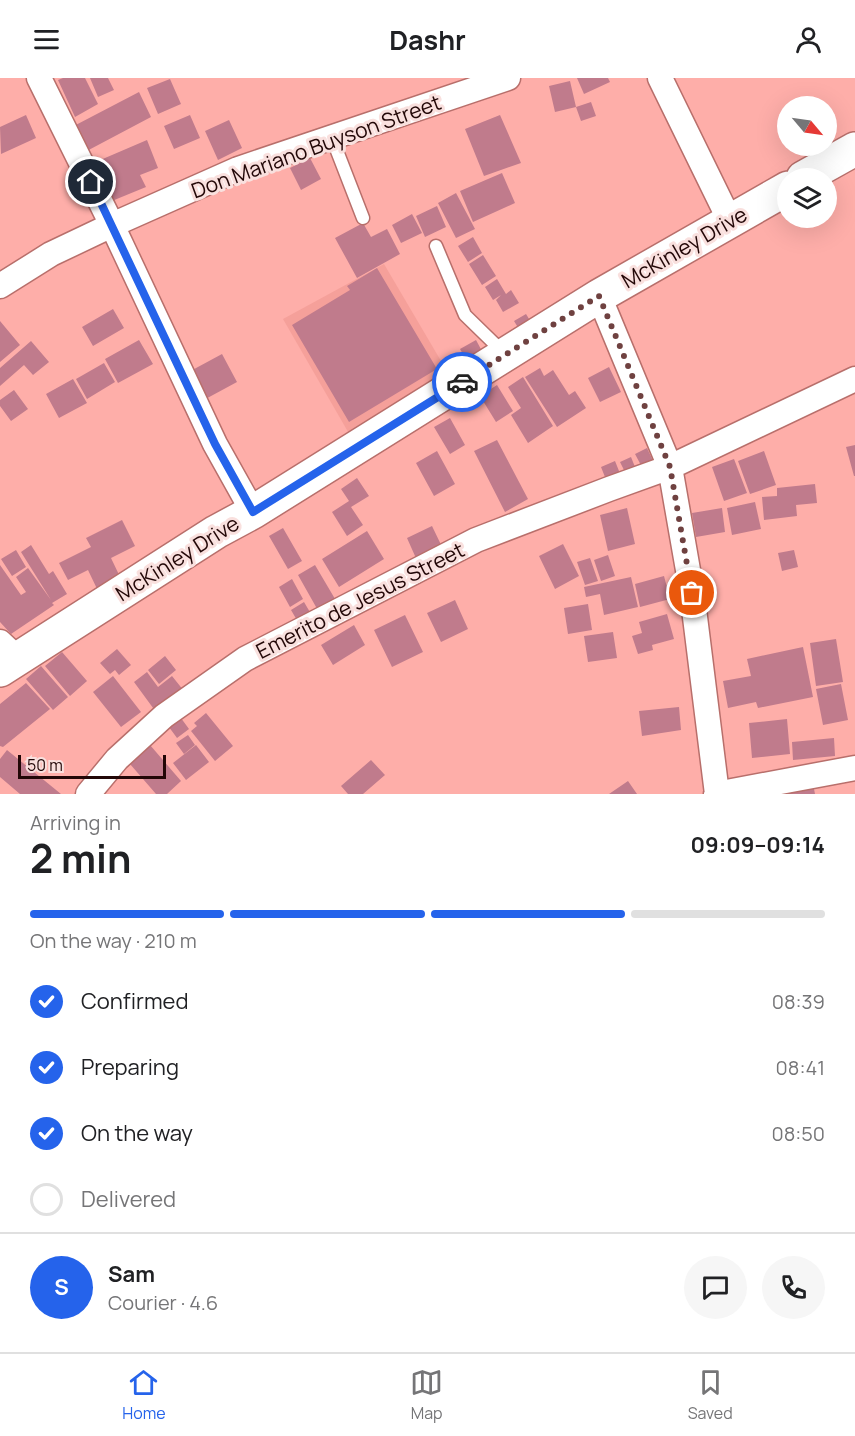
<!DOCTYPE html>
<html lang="en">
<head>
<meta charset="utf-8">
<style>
  :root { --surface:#fff; --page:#f6f6f6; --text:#202124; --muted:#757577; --line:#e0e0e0; --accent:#2563eb }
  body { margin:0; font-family:Manrope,sans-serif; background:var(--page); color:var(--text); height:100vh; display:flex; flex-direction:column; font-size:22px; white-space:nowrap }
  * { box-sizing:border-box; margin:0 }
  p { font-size:20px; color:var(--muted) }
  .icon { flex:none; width:33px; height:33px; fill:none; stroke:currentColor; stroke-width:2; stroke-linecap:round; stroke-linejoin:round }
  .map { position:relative; height:716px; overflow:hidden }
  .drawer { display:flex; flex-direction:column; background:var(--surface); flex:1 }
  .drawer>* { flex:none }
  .needle { width:39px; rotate:119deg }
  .buttons { position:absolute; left:777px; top:18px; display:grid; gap:12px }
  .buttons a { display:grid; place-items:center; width:60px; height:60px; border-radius:50%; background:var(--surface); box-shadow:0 6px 24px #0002; font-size:30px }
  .scale { position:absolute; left:18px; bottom:15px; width:148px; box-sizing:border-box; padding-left:6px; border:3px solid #220707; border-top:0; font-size:16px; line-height:21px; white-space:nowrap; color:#220707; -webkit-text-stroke:4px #f9e0de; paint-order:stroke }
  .pin { position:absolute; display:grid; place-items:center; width:51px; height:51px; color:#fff; margin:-26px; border:3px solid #fff; border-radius:50%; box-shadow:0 2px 6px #0007 }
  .courier { position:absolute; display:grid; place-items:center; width:60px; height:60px; margin:-30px; border:4px solid #2563eb; border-radius:50%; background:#fff; color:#222; box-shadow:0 2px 8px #0007 }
  .summary em { font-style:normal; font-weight:700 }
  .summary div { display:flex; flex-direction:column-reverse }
  .summary { display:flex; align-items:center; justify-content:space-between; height:102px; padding:0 30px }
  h1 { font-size:39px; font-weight:700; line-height:45px }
  .bar { display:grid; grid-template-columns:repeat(4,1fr); gap:9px 6px; align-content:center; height:72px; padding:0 30px }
  .bar i { height:8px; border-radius:4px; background:var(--line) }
  .bar .current { background:var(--accent) }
  .bar p { grid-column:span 4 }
  .line { display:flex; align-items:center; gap:15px; padding:0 30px; border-top:2px solid var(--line) }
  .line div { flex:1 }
  .round { display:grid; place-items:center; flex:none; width:63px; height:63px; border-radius:32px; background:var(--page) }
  ol { padding:0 30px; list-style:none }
  li { display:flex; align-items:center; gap:18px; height:66px }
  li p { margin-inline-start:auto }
  li .icon { padding:6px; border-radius:50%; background:var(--accent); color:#fff; stroke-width:4 }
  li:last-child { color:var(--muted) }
  li i { width:33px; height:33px; border:3px solid var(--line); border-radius:50% }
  header { display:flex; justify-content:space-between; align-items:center; height:78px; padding:0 30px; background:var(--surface); font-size:27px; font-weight:700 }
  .menu { display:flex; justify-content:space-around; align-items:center; height:84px; border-top:2px solid var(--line); background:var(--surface); font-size:16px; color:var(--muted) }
  .menu a { display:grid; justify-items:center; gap:3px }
  .menu .current { color:var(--accent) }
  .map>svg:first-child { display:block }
</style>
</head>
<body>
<header><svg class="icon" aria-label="menu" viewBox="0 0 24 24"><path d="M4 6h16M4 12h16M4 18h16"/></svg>Dashr<svg class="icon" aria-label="person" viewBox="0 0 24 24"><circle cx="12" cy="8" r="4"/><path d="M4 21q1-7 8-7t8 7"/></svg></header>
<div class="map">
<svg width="855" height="716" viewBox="0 0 855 716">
  <rect width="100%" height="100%" fill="#feaea9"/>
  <path fill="#f5a09a" d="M 384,186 L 451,300 L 351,359 L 283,241 Z"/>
  <path fill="#c07b8c" d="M 63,0 L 85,0 L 98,26 L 75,39 L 58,2 Z
    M 90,0 L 108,0 L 114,12 L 98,19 Z
    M 577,0 L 608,0 L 610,4 L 584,16 Z
    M 170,1 L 181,26 L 158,36 L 147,10 Z
    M 570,3 L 576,29 L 555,34 L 549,8 Z
    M 139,14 L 151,39 L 83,75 L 70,50 Z
    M 591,24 L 596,38 L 581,43 L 576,29 Z
    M 26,37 L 36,60 L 1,76 L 0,49 Z
    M 190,37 L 200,60 L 174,71 L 164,48 Z
    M 500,37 L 521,85 L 484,98 L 465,51 Z
    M 229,42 L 242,70 L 218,82 L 205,53 Z
    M 147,62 L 158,90 L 140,97 L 146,109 L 107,125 L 91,86 Z
    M 310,80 L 321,101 L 301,112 L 290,90 Z
    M 502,95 L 515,125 L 473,144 L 460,113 Z
    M 456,115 L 475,151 L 456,160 L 438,125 Z
    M 437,128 L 446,149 L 425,159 L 416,138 Z
    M 412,136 L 422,155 L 401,165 L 392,147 Z
    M 363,145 L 371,159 L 387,151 L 400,176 L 357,200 L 335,160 Z
    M 473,159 L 482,175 L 468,184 L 458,168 Z
    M 483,177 L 496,198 L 482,207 L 469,186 Z
    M 377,190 L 437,291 L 349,344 L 292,247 L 350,212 L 347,208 Z
    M 497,201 L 506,216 L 511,212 L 519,225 L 503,234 L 496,222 L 501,217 L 493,222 L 485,209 Z
    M 113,231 L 124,250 L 93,268 L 82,249 Z
    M 526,236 L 534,249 L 522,256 L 514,243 Z
    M 0,243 L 20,267 L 0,284 Z
    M 139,262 L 153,286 L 118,305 L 105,281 Z
    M 476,262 L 483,275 L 467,283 L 460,271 Z
    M 31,263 L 49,284 L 33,297 L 24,287 L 0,308 L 0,290 Z
    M 222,276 L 237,304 L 200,324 L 185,296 Z
    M 104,285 L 115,304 L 87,321 L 76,301 Z
    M 609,289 L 621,314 L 600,324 L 588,300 Z
    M 540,290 L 544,298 L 553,292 L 569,317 L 575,313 L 586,330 L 557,349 L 525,299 Z
    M 523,299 L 553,348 L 528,365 L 511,337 L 521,330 L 508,309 Z
    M 73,301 L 87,325 L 59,340 L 46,316 Z
    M 497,307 L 513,333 L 496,344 L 480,318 Z
    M 14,312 L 28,331 L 11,343 L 0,328 L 0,322 Z
    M 450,340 L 465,367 L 450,376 L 434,349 Z
    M 497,362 L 528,421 L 505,434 L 474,373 Z
    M 855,367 L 855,398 L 854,398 L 846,369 Z
    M 647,370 L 654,385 L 643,391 L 635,376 Z
    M 437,373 L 455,406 L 434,418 L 416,385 Z
    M 764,373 L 776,407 L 750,416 L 738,383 Z
    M 631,379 L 637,394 L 627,398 L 620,384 Z
    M 734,381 L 747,415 L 724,423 L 712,389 Z
    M 615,383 L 621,398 L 607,404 L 601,389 Z
    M 357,400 L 369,418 L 351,429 L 363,447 L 347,458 L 332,434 L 349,423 L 341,411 Z
    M 815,406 L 817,425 L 796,427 L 797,438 L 764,442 L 762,419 L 777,418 L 777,410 Z
    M 755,424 L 761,451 L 732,457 L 727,430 Z
    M 627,430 L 635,466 L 608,473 L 600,437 Z
    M 722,430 L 725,454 L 696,459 L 692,435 Z
    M 122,442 L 135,468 L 111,480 L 122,503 L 99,515 L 88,492 L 68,502 L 59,485 L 91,469 L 86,460 Z
    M 432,448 L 445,475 L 419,487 L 407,460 Z
    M 283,450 L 302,483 L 288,491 L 269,458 Z
    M 367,453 L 384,481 L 339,509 L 322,481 Z
    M 563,466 L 579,498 L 555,511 L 539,478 Z
    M 31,467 L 49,496 L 53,493 L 67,516 L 52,525 L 54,527 L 11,556 L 0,544 L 0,487 L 21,517 L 26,514 L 16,499 L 28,490 L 51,522 L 21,474 Z
    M 16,472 L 26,489 L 12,498 L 1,481 Z
    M 794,472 L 798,489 L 782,493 L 778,475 Z
    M 608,477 L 615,498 L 601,503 L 594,482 Z
    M 590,480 L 598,503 L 585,507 L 577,484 Z
    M 315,487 L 338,526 L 320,536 L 298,497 Z
    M 664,498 L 670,521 L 640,529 L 635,506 Z
    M 631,499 L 638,529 L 604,537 L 600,516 L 586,519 L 584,509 Z
    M 292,501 L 303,521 L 290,529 L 279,509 Z
    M 455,522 L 468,551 L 441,564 L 427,535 Z
    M 304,524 L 314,541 L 301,549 L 291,532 Z
    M 588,526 L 592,552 L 568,556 L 564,530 Z
    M 667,536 L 674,561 L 652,567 L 653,572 L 638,576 L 632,558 L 642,555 L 639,544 Z
    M 405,537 L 423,574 L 392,589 L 374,552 Z
    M 354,547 L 365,567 L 333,587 L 321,567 Z
    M 613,554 L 617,580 L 588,584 L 584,558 Z
    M 836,561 L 843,604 L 816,608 L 810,565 Z
    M 803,569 L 813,619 L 758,630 L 756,624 L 728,630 L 723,603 L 751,598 L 747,581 Z
    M 117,571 L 131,587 L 119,597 L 115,592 L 110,596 L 100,585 Z
    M 62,574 L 87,603 L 70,618 L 45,588 Z
    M 165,578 L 176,592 L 159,606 L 148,592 Z
    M 41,588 L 68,619 L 53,632 L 26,601 Z
    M 147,594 L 158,609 L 172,598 L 184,613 L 156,634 L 134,604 Z
    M 113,598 L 141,634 L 121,649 L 93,614 Z
    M 26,605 L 50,631 L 3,669 L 0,668 L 0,626 Z
    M 841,606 L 848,642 L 823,647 L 816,611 Z
    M 679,629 L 681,652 L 642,658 L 639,633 Z
    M 206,635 L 233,668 L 215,683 L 191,653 L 197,648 L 194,645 Z
    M 178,636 L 189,651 L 177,660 L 166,645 Z
    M 787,641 L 790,676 L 752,680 L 749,645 Z
    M 188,657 L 195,667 L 184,676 L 176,665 Z
    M 834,660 L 835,678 L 793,682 L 792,664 Z
    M 150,667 L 181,703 L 167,716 L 156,716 L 130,686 Z
    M 196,667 L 209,684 L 186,702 L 173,685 Z
    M 7,672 L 61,716 L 20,716 L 0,699 L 0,681 Z
    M 371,682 L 385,697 L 363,716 L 348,716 L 341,708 Z
    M 628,703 L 637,716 L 609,716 Z
    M 813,706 L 815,716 L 786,716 L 785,712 Z"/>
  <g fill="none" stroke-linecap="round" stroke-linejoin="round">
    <g stroke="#b86f6b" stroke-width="15">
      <path id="service" d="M 332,60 L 363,140
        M 436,168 L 465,237 L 505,276"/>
    </g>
    <g stroke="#b86f6b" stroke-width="27">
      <path id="minor" d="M 39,0 L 112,147 L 215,366 L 253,434
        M 660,0 L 730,143
        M 0,208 L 51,176 L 112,147 L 238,91 L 508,0
        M 599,218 L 670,389 L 692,515 L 717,716
        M 0,564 L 17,580
        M 88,716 L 117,681 L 164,638 L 245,581 L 476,462 L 609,411 L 670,389 L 855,301
        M 716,716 L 855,690"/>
    </g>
    <g stroke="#b86f6b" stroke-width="36">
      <path id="secondary" d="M 803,100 L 855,71
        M 0,592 L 216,454 L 253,434 L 599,218 L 788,110"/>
    </g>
    <use href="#service" stroke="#fff" stroke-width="12"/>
    <use href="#minor" stroke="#fff" stroke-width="24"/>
    <use href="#secondary" stroke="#fff" stroke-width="33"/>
  </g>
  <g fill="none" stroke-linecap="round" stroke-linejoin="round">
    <path stroke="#6f4140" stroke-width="6" stroke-dasharray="0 10.8" d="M 462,304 L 599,218 L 670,389 L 692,515"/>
    <path stroke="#2563eb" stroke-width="8" d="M 91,104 L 215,366 L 253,434 L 462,304"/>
  </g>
  <g text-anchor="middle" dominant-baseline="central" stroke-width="6" stroke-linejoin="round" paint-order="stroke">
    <g font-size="21" fill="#220707" stroke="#f9e0de">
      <text transform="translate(316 68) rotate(-20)">Don Mariano Buyson Street</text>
      <text transform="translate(684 169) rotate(-30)">McKinley Drive</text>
      <text transform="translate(177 480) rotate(-32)">McKinley Drive</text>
      <text transform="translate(360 522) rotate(-27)">Emerito de Jesus Street</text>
    </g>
  </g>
</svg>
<div class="buttons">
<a><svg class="needle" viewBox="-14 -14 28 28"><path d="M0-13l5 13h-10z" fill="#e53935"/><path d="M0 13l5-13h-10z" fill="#757577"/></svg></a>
<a><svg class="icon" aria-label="layers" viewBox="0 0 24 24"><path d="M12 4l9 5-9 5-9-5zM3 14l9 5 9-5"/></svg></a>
</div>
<div class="scale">50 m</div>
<div class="pin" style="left:692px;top:515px;background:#ea580c"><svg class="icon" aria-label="bag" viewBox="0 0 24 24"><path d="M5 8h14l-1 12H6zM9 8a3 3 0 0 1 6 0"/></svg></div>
<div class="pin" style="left:91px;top:104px;background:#1f2937"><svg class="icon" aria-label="home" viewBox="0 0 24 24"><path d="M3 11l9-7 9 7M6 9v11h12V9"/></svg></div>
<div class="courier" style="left:462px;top:304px"><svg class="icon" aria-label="car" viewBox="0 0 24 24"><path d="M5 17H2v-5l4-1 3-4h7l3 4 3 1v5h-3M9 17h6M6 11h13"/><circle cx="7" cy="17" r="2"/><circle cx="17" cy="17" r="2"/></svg></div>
</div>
<section class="drawer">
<div class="summary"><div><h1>2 min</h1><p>Arriving in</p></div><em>09:09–09:14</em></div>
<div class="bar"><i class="current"></i><i class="current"></i><i class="current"></i><i></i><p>On the way · 210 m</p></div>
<ol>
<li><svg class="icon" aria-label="check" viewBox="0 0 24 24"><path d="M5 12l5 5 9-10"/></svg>Confirmed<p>08:39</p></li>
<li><svg class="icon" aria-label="check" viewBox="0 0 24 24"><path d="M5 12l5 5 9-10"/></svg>Preparing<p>08:41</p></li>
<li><svg class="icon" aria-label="check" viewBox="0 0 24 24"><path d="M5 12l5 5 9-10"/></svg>On the way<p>08:50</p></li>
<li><i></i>Delivered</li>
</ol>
<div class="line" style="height:108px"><b class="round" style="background:var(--accent);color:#fff">S</b><div><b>Sam</b><p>Courier · 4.6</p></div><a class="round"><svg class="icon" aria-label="chat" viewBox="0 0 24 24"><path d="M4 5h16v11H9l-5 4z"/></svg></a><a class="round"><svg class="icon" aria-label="phone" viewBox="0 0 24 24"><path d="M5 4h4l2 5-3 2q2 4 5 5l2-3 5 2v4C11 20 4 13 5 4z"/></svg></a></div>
</section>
<nav class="menu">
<a class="current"><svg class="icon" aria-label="home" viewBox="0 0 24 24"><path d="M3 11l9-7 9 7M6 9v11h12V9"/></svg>Home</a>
<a><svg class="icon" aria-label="map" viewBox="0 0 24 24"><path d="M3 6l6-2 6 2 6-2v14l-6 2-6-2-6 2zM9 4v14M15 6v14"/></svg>Map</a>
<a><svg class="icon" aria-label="saved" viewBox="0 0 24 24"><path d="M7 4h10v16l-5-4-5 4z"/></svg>Saved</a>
</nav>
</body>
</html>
